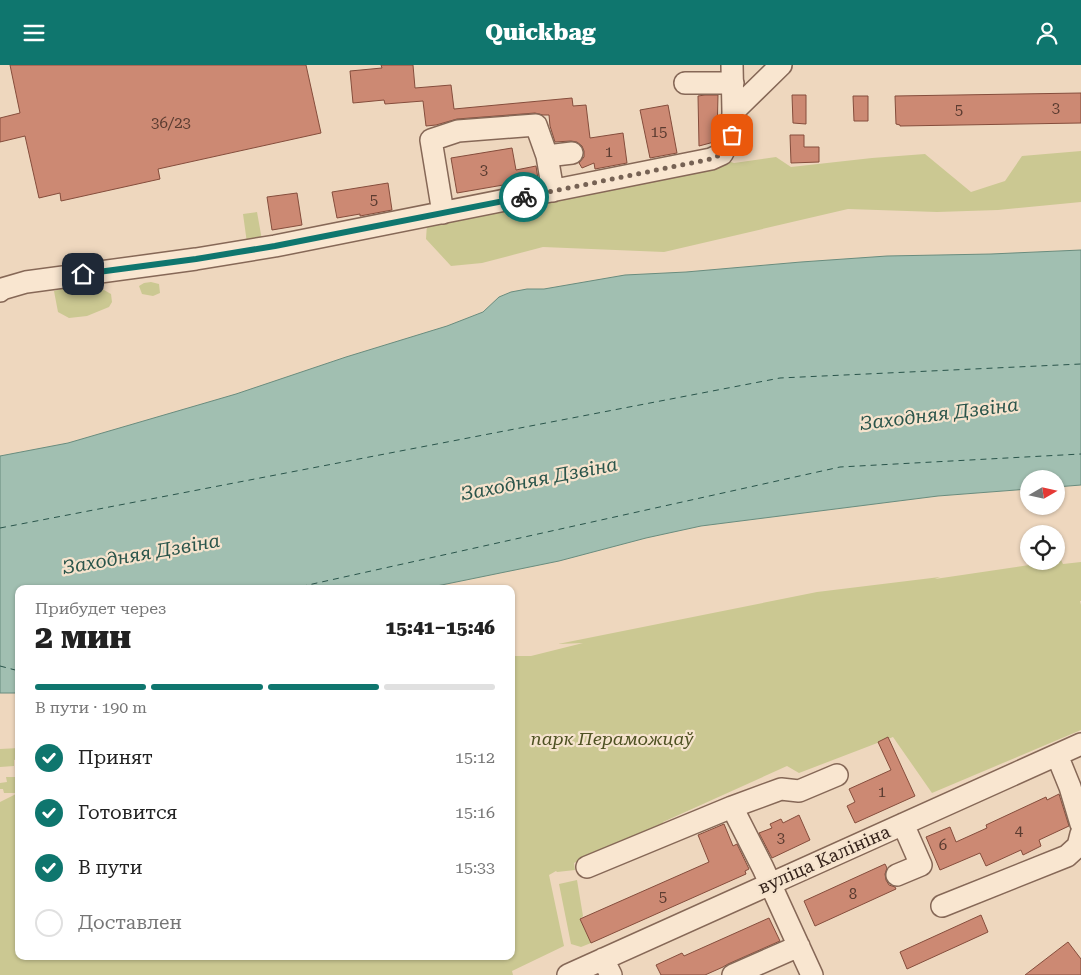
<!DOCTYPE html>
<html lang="ru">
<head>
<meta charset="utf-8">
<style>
  :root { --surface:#fff; --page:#f2f2f2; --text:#222; --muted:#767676; --line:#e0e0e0; --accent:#0f766e }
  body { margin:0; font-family:"Roboto Serif",serif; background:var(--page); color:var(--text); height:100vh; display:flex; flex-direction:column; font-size:19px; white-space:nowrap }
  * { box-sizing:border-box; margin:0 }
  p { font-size:16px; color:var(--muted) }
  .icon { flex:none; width:28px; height:28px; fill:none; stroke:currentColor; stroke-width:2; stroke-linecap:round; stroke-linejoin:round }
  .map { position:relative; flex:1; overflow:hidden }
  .sheet { position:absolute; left:15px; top:520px; width:500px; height:375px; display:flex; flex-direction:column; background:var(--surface); border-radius:10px; box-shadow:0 1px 4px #0004 }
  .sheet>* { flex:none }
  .needle { width:32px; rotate:81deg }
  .controls { position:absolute; left:1020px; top:405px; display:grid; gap:10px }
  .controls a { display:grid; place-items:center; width:45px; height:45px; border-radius:50%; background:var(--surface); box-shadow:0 1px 4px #0004; font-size:25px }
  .pin { position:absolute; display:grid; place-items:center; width:42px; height:42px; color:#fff; margin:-21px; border-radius:10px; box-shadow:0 2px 8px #0006 }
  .courier { position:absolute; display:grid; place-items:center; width:50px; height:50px; margin:-25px; border:4px solid #0f766e; border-radius:50%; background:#fff; color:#222; box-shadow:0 1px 6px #0007 }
  .overview em { font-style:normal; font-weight:800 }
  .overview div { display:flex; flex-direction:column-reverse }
  .overview { display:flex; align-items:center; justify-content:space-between; height:85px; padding:0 20px }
  h1 { font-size:32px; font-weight:800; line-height:38px }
  .bar { display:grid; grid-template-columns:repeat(4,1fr); gap:8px 5px; align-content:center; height:60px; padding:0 20px }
  .bar i { height:6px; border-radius:4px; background:var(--line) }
  .bar .current { background:var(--accent) }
  .bar p { grid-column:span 4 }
  ol { padding:0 20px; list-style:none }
  li { display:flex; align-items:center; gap:15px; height:55px }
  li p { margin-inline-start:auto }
  li .icon { padding:5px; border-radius:50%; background:var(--accent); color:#fff; stroke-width:4 }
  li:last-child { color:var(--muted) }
  li i { width:28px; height:28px; border:2px solid var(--line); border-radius:50% }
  header { display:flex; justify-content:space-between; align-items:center; height:65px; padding:0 20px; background:var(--accent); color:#fff; font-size:22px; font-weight:800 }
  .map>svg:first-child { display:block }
</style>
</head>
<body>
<header><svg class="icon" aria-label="menu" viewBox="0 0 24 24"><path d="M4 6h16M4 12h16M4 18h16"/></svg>Quickbag<svg class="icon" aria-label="person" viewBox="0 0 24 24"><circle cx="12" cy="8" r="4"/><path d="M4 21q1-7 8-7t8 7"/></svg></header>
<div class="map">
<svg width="1081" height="910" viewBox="0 0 1081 910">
  <rect width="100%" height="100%" fill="#eed7be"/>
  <path fill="#cbc892" d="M 1081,86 L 1081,137 L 998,145 L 937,147 L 848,144 L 664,187 L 543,182 L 482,198 L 451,201 L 426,174 L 427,159 L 722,94 L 734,98 L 776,92 L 791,102 L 872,93 L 925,89 L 971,127 L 1005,116 L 1022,91 Z
    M 257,147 L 262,175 L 247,178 L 243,149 Z
    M 151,217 L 159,219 L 160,228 L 153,231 L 142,229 L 139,221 L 144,218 Z
    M 70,221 L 77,223 L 97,221 L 111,229 L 112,237 L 109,242 L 87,251 L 69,253 L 58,247 L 54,226 Z
    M 1056,495 L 1061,495 L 1063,499 L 1081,497 L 1081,536 L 1080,536 L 1081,540 L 1081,665 L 932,728 L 893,672 L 799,708 L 787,701 L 663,757 L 663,759 L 656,761 L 629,773 L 629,776 L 622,777 L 574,798 L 575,805 L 557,807 L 556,806 L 549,810 L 564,881 L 512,906 L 513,910 L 0,910 L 0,737 L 18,728 L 4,728 L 3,724 L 0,724 L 0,718 L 7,717 L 6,712 L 19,712 L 19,891 L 511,891 L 511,591 L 531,591 L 583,578 L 558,579 L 817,527 L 940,512 L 935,514 L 1056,496 Z
    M 19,683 L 19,694 L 14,695 L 14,701 L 0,702 L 0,684 Z
    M 577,815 L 583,851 L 580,854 L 591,878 L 581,882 L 571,879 L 559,819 Z"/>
  <path fill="#a1bfb1" stroke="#698c7e" d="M 1081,185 L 1081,420 L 1056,422 L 1056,414 L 1029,414 L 1029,424 L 938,431 L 701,461 L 646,473 L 559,496 L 422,524 L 19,524 L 19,628 L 0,628 L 0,391 L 68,378 L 236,329 L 346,292 L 447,261 L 483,247 L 499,232 L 511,227 L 527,224 L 544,224 L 625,210 L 686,207 L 801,197 L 887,191 L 991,189 Z"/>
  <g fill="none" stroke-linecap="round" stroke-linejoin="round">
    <path stroke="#2a554b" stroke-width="1" stroke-dasharray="6 5" stroke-linecap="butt" d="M 0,463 L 780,313 L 1081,299
      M 290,524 L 840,402 L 1081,389
      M 0,601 L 19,606"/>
  </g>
  <path fill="#cc8973" stroke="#854d3c" d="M 10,0 L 306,0 L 321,68 L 158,104 L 160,114 L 61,136 L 60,128 L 39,133 L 25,71 L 0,77 L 0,53 L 20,48 Z
    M 381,0 L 413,0 L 415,23 L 451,20 L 454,44 L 572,33 L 573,41 L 586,40 L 590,73 L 623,68 L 627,98 L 595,104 L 594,98 L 582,103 L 579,98 L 584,92 L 584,86 L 582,81 L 577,77 L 571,76 L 555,77 L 550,61 L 549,50 L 543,50 L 535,48 L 457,54 L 436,60 L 426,61 L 423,36 L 385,39 L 384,35 L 353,38 L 350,6 L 382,3 Z
    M 1081,28 L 1081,58 L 900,61 L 900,60 L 896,59 L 895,31 Z
    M 705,30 L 718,30 L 717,71 L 714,77 L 699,81 L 698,31 Z
    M 792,30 L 806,30 L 806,59 L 793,58 Z
    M 853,31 L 868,31 L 868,56 L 854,56 Z
    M 668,40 L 677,88 L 650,93 L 640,45 Z
    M 790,70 L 804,70 L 804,82 L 819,82 L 819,97 L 791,98 Z
    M 512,83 L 516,105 L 536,101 L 538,114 L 457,128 L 451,93 Z
    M 388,118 L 392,145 L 360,151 L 360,149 L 337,153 L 332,127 Z
    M 297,128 L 302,160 L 272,165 L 267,132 Z
    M 888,672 L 915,731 L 855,758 L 847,741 L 855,737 L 849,724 L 891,705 L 878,677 Z
    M 1059,729 L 1069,761 L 1039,775 L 1041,781 L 1023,790 L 1021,785 L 986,801 L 980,788 L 940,805 L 926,772 L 950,762 L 956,777 L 987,763 L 986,760 L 1046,732 L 1047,735 Z
    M 799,750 L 810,775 L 772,793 L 759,768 L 772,763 L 770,759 L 781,754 L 783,758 Z
    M 724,759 L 733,781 L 737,779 L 749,804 L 745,806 L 746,809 L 591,878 L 580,854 L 709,797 L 698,770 Z
    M 885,799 L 887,803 L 885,809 L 886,815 L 889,820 L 895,822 L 896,824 L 815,861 L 804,836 Z
    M 981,850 L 988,867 L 907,904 L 900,887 Z
    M 769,853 L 780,876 L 728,899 L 723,902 L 705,910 L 661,910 L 656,900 L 682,888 L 684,891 Z
    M 1068,877 L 1081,894 L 1081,910 L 1025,910 Z"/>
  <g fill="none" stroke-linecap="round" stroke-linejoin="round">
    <g stroke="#866857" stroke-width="24">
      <path id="minor" d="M 685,18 L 733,18
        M 733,47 L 781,0
        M 547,91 L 572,88
        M 443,148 L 431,75 L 458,66 L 536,60 L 547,91 L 553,126
        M 0,226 L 2,224 L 26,217 L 196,194 L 275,181 L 711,94 L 722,89 L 732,70 L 733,47 L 732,0
        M 1057,690 L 1070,722 L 1081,759
        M 732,742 L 763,803 L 812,910
        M 587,802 L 732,742 L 781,724 L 799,726 L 837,710
        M 897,810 L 921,800 L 903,759
        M 942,841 L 1067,791 L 1078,781 L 1081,769
        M 603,894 L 611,910
        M 568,910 L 1081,679
        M 733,910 L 799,881"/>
    </g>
    <use href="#minor" stroke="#f9e6d0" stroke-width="21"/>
  </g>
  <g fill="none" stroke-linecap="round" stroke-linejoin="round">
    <path stroke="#766254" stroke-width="5" stroke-dasharray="0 9" d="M 524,132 L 711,94 L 722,89 L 732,70"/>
    <path stroke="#0f766e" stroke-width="6" d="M 83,209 L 196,194 L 275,181 L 524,132"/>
  </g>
  <g text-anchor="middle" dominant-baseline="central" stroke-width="4.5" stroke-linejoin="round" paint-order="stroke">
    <g font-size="15" fill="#5b3c31">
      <text x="1056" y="43">3</text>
      <text x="959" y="45">5</text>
      <text x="171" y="58">36/23</text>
      <text x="659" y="67">15</text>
      <text x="609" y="87">1</text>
      <text x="484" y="105">3</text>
      <text x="374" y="135">5</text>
      <text x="882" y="727">1</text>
      <text x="1019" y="766">4</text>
      <text x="781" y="773">3</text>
      <text x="943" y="780">6</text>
      <text x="853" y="829">8</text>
      <text x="663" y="832">5</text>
    </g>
    <g font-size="18" font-style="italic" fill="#4e5122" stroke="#f5e3cd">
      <text x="612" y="673">парк Пераможцаў</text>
    </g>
    <g font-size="18" fill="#35231b" stroke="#f5e3cd">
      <text transform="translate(824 794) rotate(-24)">вуліца Калініна</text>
    </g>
    <g font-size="19" font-style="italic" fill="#2a554b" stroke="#f5e3cd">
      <text transform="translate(939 349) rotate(-7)">Заходняя Дзвіна</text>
      <text transform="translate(539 414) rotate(-11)">Заходняя Дзвіна</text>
      <text transform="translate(141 489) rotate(-10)">Заходняя Дзвіна</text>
    </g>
  </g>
</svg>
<div class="controls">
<a><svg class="needle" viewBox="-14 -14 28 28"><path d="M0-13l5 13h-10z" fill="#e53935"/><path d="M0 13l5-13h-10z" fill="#767676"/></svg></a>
<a><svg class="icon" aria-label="locate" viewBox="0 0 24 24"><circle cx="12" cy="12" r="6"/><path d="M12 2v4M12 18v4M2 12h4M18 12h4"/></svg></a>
</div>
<div class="pin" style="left:732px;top:70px;background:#ea580c"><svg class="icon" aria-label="bag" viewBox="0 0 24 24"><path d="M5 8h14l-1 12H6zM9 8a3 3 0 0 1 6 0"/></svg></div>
<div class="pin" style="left:83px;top:209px;background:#1f2937"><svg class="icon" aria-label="home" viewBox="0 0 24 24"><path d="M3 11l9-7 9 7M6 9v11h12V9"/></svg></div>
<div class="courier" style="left:524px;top:132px"><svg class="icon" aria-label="bike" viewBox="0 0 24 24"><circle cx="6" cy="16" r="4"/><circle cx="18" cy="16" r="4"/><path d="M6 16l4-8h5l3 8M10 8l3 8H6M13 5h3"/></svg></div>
<section class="sheet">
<div class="overview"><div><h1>2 мин</h1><p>Прибудет через</p></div><em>15:41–15:46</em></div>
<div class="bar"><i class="current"></i><i class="current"></i><i class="current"></i><i></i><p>В пути · 190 m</p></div>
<ol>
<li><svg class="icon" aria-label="check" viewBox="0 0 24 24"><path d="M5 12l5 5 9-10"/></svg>Принят<p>15:12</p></li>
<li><svg class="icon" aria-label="check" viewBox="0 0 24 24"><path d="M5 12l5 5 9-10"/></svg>Готовится<p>15:16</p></li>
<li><svg class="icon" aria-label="check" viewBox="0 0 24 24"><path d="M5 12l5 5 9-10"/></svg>В пути<p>15:33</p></li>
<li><i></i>Доставлен</li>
</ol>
</section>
</div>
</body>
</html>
